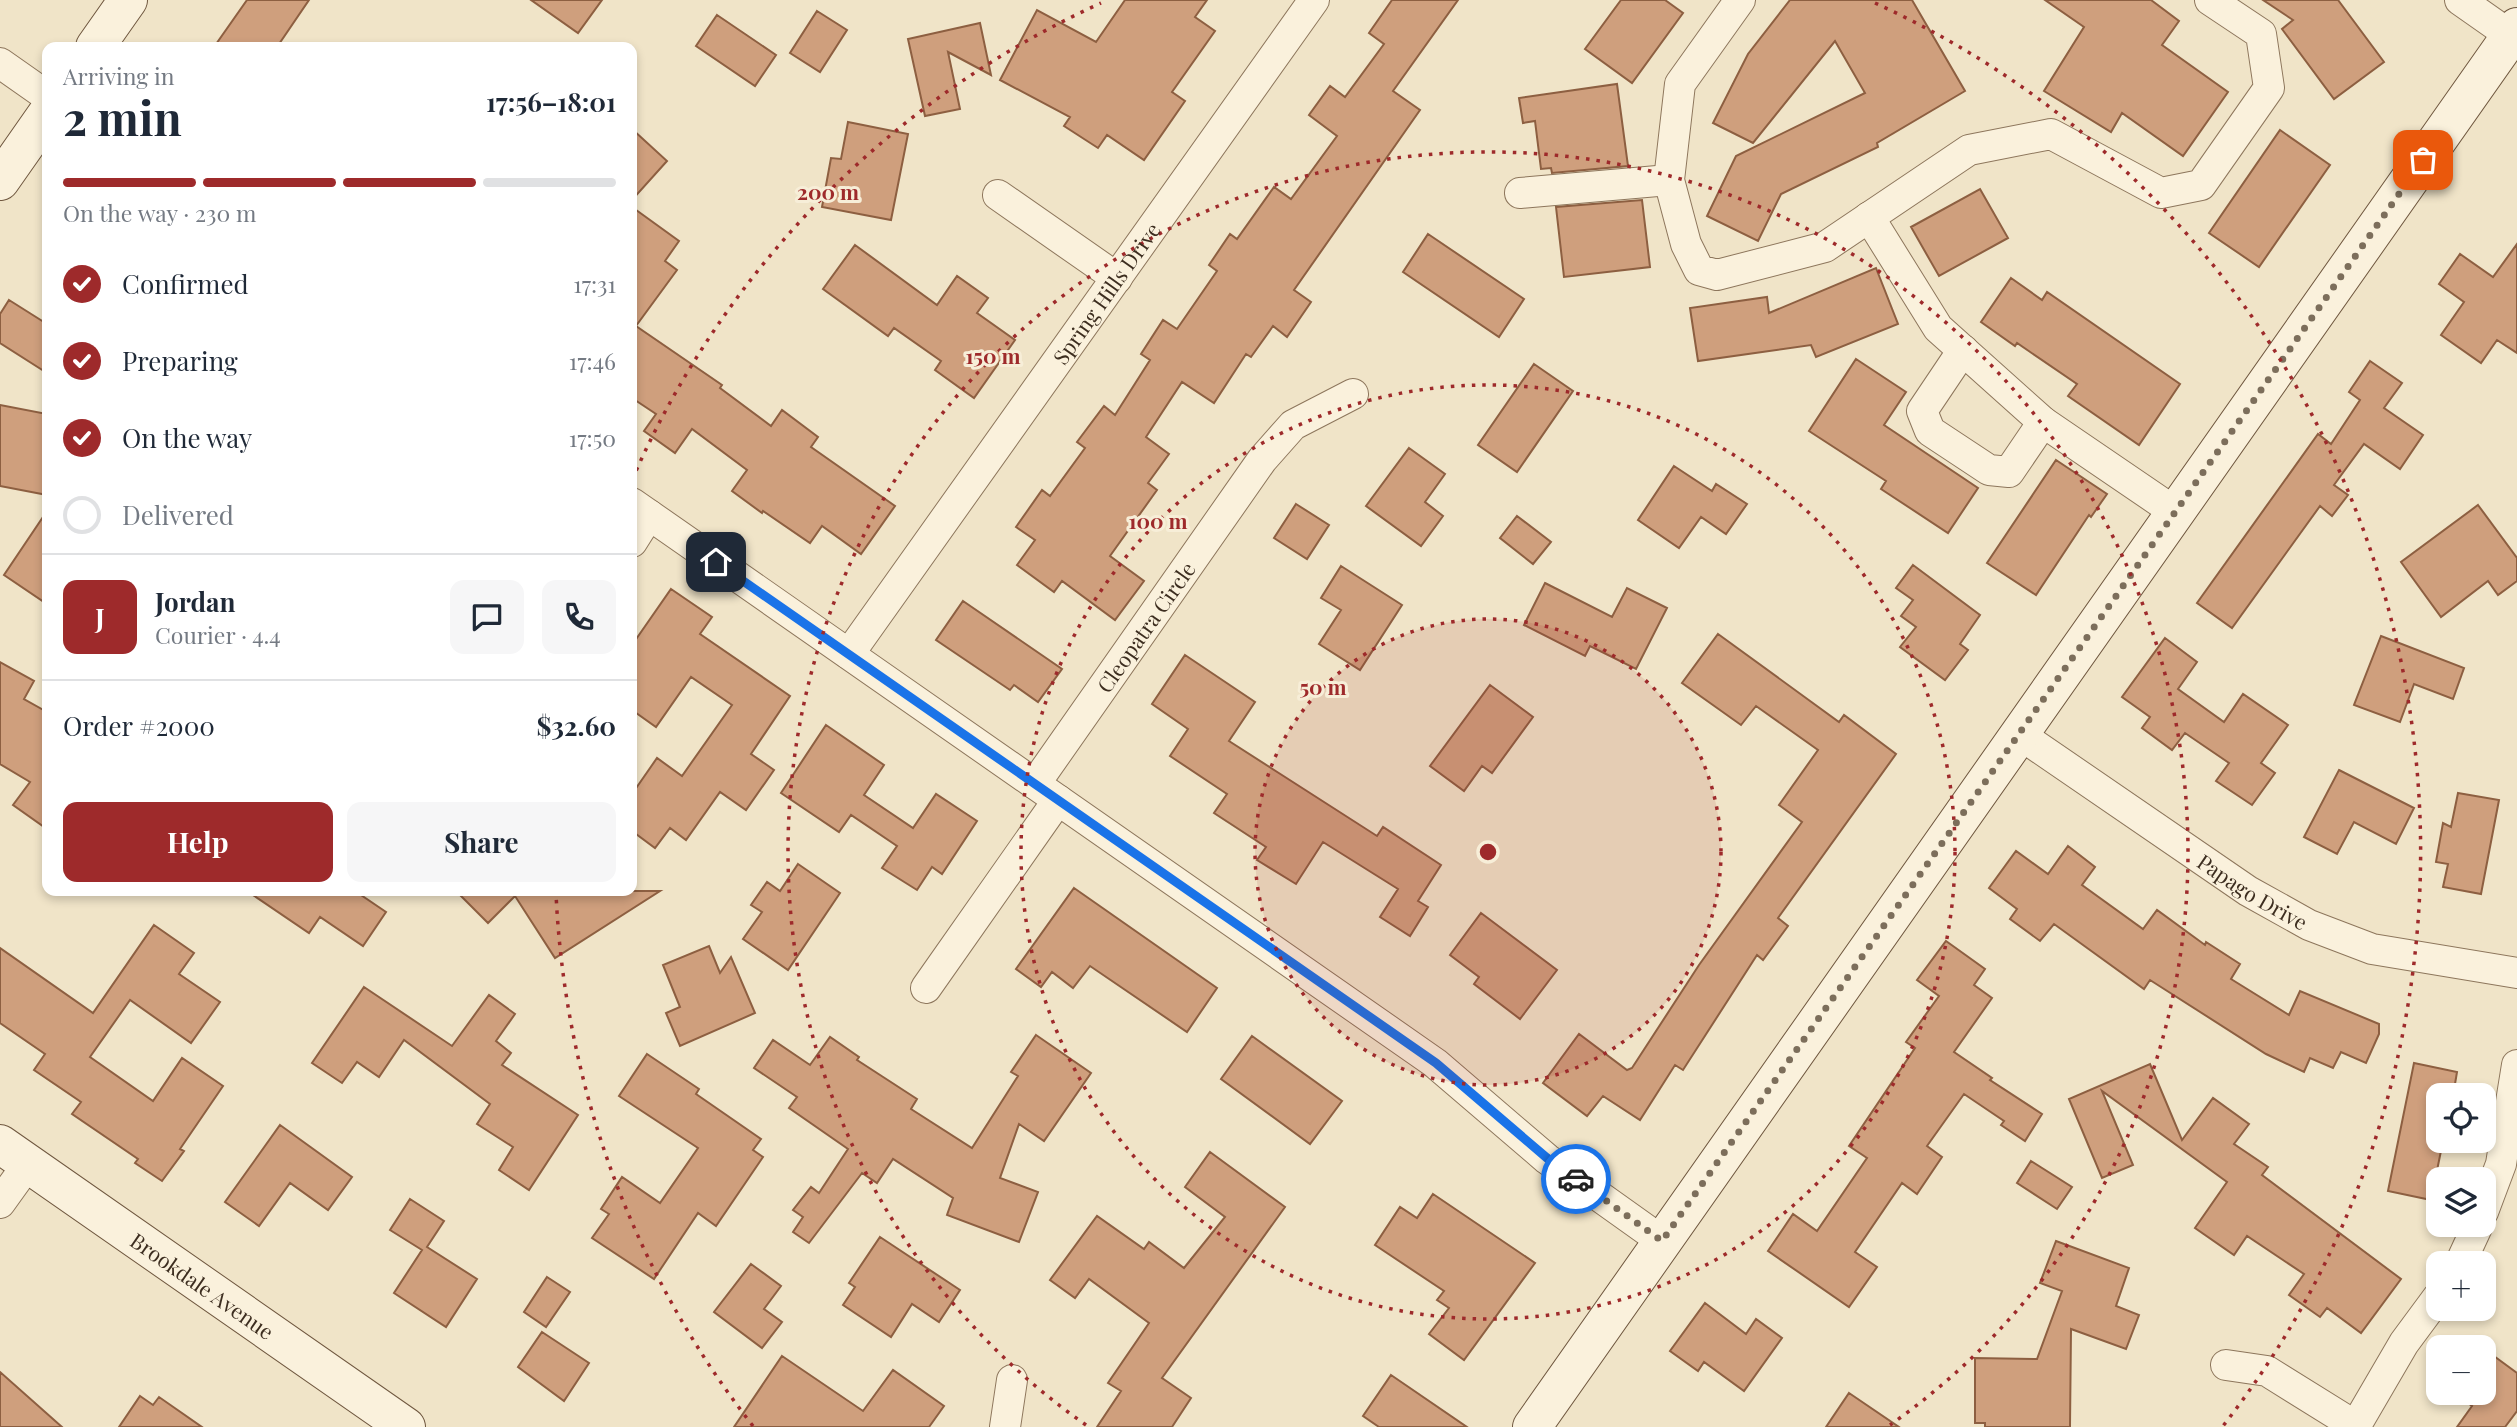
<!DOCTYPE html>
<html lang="en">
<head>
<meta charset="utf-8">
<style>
  :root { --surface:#fff; --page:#f6f6f7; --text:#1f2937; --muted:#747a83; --line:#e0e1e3; --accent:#9e2a2b }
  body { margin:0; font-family:"Playfair Display",serif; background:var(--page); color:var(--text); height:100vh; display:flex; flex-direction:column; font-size:26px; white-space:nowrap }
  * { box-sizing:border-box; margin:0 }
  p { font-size:23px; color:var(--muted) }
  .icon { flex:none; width:38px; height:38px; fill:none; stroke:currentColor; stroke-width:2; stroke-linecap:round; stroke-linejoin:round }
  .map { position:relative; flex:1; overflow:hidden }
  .details { position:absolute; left:42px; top:42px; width:595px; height:854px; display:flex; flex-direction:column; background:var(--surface); border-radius:14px; box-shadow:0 4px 10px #0003 }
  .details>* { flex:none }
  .buttons { position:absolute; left:2426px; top:1083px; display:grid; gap:14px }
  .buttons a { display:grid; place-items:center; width:70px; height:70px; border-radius:14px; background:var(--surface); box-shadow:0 4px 10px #0003; font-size:35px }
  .pin { position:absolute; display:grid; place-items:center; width:60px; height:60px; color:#fff; margin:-30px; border-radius:14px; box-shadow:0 4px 10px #0006 }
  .courier { position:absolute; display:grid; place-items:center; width:70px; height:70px; margin:-35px; border:5px solid #1a73e8; border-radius:50%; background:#fff; color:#222; box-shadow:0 2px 9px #0007 }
  .overview em { font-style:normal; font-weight:700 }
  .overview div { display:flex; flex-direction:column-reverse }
  .overview { display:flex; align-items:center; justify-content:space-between; height:119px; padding:0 21px }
  h1 { font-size:46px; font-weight:700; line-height:52px }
  .bar { display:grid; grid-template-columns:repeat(4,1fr); gap:10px 7px; align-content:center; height:84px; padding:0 21px }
  .bar i { height:9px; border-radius:5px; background:var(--line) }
  .bar .current { background:var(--accent) }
  .bar p { grid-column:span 4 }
  .line { display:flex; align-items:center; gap:18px; padding:0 21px; border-top:2px solid var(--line) }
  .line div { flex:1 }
  .round { display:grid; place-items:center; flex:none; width:74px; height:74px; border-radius:14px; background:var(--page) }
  ol { padding:0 21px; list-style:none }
  li { display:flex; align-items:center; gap:21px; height:77px }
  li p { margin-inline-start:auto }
  li .icon { padding:7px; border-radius:50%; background:var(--accent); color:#fff; stroke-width:4 }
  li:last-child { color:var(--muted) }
  li i { width:38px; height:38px; border:4px solid var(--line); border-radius:50% }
  .cta { display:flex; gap:14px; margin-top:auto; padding:14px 21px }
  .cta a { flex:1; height:80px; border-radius:14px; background:var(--accent); color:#fff; font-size:28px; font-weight:700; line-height:80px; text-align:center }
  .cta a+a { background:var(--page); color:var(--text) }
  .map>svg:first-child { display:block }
</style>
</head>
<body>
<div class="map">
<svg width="2517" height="1427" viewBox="0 0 2517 1427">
  <rect width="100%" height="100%" fill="#f0e4c8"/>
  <path fill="#cf9f7d" stroke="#8d5f41" stroke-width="2" d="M 247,0 L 309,0 L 277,47 L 214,47 Z
    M 531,0 L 602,0 L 578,33 Z
    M 1125,0 L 1207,0 L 1195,17 L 1215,31 L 1172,92 L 1185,101 L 1144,160 L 1107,135 L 1098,148 L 1064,126 L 1070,117 L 1000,80 L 1037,10 L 1096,42 Z
    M 1392,0 L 1458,0 L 1393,91 L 1420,110 L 1294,290 L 1311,302 L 1287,337 L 1273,326 L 1251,357 L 1246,354 L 1214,403 L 1182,382 L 1146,437 L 1169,454 L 1148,483 L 1157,490 L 1110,556 L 1144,581 L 1115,620 L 1062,581 L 1054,592 L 1017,565 L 1035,540 L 1016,527 L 1042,490 L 1050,496 L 1085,448 L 1077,442 L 1104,406 L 1115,415 L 1150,360 L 1141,354 L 1163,320 L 1177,329 L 1217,271 L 1209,265 L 1230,234 L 1237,239 L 1274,187 L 1291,199 L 1337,136 L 1309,115 L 1330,86 L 1345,97 L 1384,44 L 1369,33 Z
    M 1621,0 L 1665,0 L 1683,13 L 1632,83 L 1585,49 Z
    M 1790,0 L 1912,0 L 1965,91 L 1877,143 L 1878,147 L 1781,194 L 1758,241 L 1707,216 L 1736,156 L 1865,93 L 1835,41 L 1753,143 L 1713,123 L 1748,54 Z
    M 2045,0 L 2151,0 L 2179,21 L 2162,45 L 2228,92 L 2183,156 L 2122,113 L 2111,132 L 2044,91 L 2084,27 Z
    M 2263,0 L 2338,0 L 2384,62 L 2334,99 L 2282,29 L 2293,20 Z
    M 817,11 L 847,30 L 820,72 L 790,53 Z
    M 717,15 L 776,55 L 755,86 L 696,46 Z
    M 980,23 L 991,75 L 948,52 L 960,109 L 925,116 L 908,39 Z
    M 1617,84 L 1628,166 L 1552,173 L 1551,168 L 1541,169 L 1535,121 L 1523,123 L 1519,98 Z
    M 848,122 L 908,134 L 891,220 L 822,207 L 831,158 L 841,159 Z
    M 632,129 L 667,161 L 632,200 Z
    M 2280,130 L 2330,165 L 2259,267 L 2209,233 Z
    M 1980,189 L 2008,238 L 1939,276 L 1911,227 Z
    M 1642,200 L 1650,267 L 1564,277 L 1556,207 Z
    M 632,207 L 679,241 L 665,261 L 677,270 L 636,326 L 722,385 L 720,388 L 771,426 L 782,410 L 818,437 L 811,447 L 895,506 L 861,554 L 822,526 L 810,543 L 763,511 L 762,513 L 732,491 L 747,470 L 692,429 L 675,453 L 644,431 L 656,414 L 632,398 Z
    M 1428,234 L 1524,299 L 1499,337 L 1403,272 Z
    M 2517,244 L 2517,353 L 2497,340 L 2481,363 L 2441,335 L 2464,302 L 2439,284 L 2460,254 L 2493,277 Z
    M 855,245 L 937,305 L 957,276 L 988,298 L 977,313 L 1015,340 L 974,398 L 935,370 L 941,361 L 894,328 L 888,336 L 823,289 Z
    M 1876,268 L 1898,324 L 1816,357 L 1811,345 L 1698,361 L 1690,308 L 1767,297 L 1769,313 Z
    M 2011,278 L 2042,300 L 2047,292 L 2180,384 L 2139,445 L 2068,396 L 2077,384 L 2017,343 L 2015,346 L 1981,322 Z
    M 9,300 L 47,324 L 47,373 L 0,343 L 0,314 Z
    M 1856,359 L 1906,392 L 1884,425 L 1978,488 L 1948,533 L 1881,489 L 1886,481 L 1809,431 Z
    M 2370,361 L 2402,383 L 2384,408 L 2423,435 L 2400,469 L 2364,444 L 2334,485 L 2348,495 L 2332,516 L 2320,506 L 2232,628 L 2197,603 L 2318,434 L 2331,444 L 2360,400 L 2349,392 Z
    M 1534,364 L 1573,391 L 1517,472 L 1478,445 Z
    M 0,405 L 47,414 L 47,495 L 0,486 Z
    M 1409,448 L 1445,474 L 1425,502 L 1443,516 L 1421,546 L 1366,506 Z
    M 2056,460 L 2107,494 L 2091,517 L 2089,515 L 2036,595 L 1987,563 Z
    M 1674,466 L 1712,491 L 1716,484 L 1747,504 L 1726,534 L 1701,517 L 1679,548 L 1638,520 Z
    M 1296,504 L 1329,525 L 1307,559 L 1274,538 Z
    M 2478,505 L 2517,558 L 2517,581 L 2498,595 L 2488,581 L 2441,617 L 2401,562 Z
    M 47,511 L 47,604 L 4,575 Z
    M 1517,516 L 1551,542 L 1533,564 L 1500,538 Z
    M 1913,565 L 1980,615 L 1960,644 L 1968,650 L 1945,680 L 1900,647 L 1916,627 L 1901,616 L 1913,600 L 1896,588 Z
    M 1341,566 L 1402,605 L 1360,670 L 1319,644 L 1341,610 L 1321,598 Z
    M 1545,583 L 1612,617 L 1627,588 L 1667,608 L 1636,669 L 1590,646 L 1585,656 L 1524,625 Z
    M 671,589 L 712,617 L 700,634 L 790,696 L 751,754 L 774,770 L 746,810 L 720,792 L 686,840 L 670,828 L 655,848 L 632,831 L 632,794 L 657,758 L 682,776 L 732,705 L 691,677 L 656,727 L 632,710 L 632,645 Z
    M 963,601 L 1062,669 L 1038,702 L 1014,685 L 1010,690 L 936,640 Z
    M 1718,634 L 1839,722 L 1844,715 L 1896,754 L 1778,918 L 1788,926 L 1763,960 L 1757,955 L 1683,1070 L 1675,1065 L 1640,1120 L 1603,1096 L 1587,1116 L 1543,1083 L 1579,1034 L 1627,1070 L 1632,1068 L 1699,965 L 1802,822 L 1779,805 L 1818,750 L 1756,706 L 1741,725 L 1682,683 Z
    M 2381,636 L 2464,668 L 2453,699 L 2414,684 L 2400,722 L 2354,705 Z
    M 2165,638 L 2197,662 L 2178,689 L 2224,722 L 2243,694 L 2288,725 L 2261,763 L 2275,773 L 2252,805 L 2216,781 L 2229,763 L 2185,733 L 2172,750 L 2142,728 L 2150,717 L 2122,697 Z
    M 1185,655 L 1255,702 L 1229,741 L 1377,836 L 1383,827 L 1441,865 L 1418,901 L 1428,907 L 1410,936 L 1380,917 L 1398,889 L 1323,842 L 1296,884 L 1257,860 L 1266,847 L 1214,813 L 1227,794 L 1170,756 L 1188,729 L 1152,704 Z
    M 0,662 L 34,681 L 24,699 L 47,712 L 47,829 L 13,805 L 30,782 L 0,764 Z
    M 1490,685 L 1533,717 L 1492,773 L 1482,766 L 1464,791 L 1430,766 Z
    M 826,725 L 884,765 L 864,795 L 913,828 L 936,794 L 977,821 L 942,874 L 932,867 L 917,890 L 882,868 L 897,846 L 851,815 L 839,832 L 781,793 Z
    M 2339,770 L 2414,808 L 2396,844 L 2354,822 L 2337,854 L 2304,837 Z
    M 2458,793 L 2499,800 L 2481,894 L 2443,887 L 2448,864 L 2436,862 L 2443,823 L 2451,827 Z
    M 2068,846 L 2095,867 L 2082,885 L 2143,929 L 2157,910 L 2205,945 L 2206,942 L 2240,964 L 2231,979 L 2289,1015 L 2300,991 L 2379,1024 L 2379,1034 L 2366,1063 L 2341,1052 L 2333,1068 L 2310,1058 L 2304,1072 L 2266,1054 L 2150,980 L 2144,989 L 2054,924 L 2040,941 L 2010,919 L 2017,909 L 1989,888 L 2016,851 L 2048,874 Z
    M 798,864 L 840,893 L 788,970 L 743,939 L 762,912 L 751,905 L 767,882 L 780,891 Z
    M 1074,888 L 1217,988 L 1187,1032 L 1090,966 L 1073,988 L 1052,972 L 1041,987 L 1016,969 Z
    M 247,891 L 355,891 L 386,912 L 363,946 L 320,917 L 309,933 Z
    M 456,891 L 660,891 L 555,958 L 515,896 L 488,923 Z
    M 1481,913 L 1557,970 L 1520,1019 L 1474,984 L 1479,977 L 1450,955 Z
    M 154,925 L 194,953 L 179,974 L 220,1002 L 191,1043 L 130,1000 L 90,1057 L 153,1101 L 182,1058 L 223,1086 L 180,1149 L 184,1151 L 162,1181 L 135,1163 L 138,1159 L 72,1114 L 81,1102 L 34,1070 L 45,1054 L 0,1023 L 0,948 L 93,1013 Z
    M 1946,941 L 1985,969 L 1974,985 L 1992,998 L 1954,1052 L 1992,1078 L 1990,1080 L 2042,1114 L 2025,1141 L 2001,1125 L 2004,1121 L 1964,1094 L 1927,1146 L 1942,1157 L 1917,1194 L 1902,1183 L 1855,1252 L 1877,1267 L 1849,1307 L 1768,1251 L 1793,1214 L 1817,1231 L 1867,1158 L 1849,1146 L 1915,1048 L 1906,1042 L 1939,996 L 1917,980 Z
    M 709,946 L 720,973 L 731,957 L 755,1013 L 680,1046 L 666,1013 L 680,1007 L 663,965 Z
    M 364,987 L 452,1046 L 489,995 L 515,1014 L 496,1041 L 511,1053 L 502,1065 L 578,1115 L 529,1190 L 499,1170 L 513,1147 L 477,1124 L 490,1104 L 404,1040 L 379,1077 L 357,1062 L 342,1083 L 312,1063 Z
    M 1036,1035 L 1091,1073 L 1044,1141 L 1019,1124 L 1000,1178 L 1038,1192 L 1019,1242 L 947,1215 L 953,1198 L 893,1159 L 877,1183 L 862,1173 L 809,1243 L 793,1232 L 803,1217 L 793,1210 L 811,1187 L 819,1193 L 848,1149 L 789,1108 L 797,1097 L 754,1068 L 773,1040 L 810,1065 L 830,1037 L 859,1057 L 857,1060 L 917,1099 L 911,1109 L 972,1148 L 1018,1076 L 1011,1072 Z
    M 1252,1036 L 1342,1101 L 1310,1144 L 1221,1079 Z
    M 647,1054 L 699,1089 L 696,1094 L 761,1139 L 753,1150 L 763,1157 L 716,1226 L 698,1213 L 654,1279 L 592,1238 L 609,1214 L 601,1209 L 622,1177 L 660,1203 L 698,1148 L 619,1096 Z
    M 2414,1063 L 2457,1072 L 2453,1096 L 2438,1096 L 2438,1141 L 2443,1141 L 2431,1200 L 2388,1191 Z
    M 2150,1064 L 2182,1140 L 2213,1098 L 2249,1124 L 2234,1144 L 2268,1167 L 2262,1175 L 2401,1279 L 2361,1333 L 2327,1308 L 2320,1317 L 2289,1295 L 2304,1274 L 2247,1236 L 2234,1255 L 2195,1228 L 2227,1182 L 2102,1091 L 2133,1165 L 2102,1178 L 2069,1099 Z
    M 280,1125 L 352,1177 L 328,1210 L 290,1183 L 259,1226 L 225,1202 Z
    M 1210,1152 L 1285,1207 L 1162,1378 L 1191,1398 L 1172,1427 L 1097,1427 L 1121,1391 L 1108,1383 L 1149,1323 L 1089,1279 L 1075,1298 L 1050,1280 L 1097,1216 L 1144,1249 L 1149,1242 L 1184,1268 L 1225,1217 L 1185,1187 Z
    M 2031,1161 L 2072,1187 L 2057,1209 L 2017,1183 Z
    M 1433,1194 L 1535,1263 L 1464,1360 L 1429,1334 L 1449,1308 L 1437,1300 L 1444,1291 L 1375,1245 L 1400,1207 L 1417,1218 Z
    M 410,1199 L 444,1221 L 427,1247 L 477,1279 L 446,1327 L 394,1293 L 422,1250 L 390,1230 Z
    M 880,1237 L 960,1290 L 939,1322 L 912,1304 L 891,1337 L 843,1305 L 855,1287 L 849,1283 Z
    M 2056,1241 L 2129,1268 L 2116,1306 L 2139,1315 L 2126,1349 L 2071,1329 L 2070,1427 L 1985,1427 L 1985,1423 L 1975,1423 L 1975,1358 L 2037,1359 L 2062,1291 L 2040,1283 Z
    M 751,1264 L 781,1286 L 764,1309 L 782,1322 L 762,1348 L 714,1312 Z
    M 547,1277 L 570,1292 L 546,1327 L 524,1312 Z
    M 1705,1303 L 1746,1334 L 1756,1319 L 1782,1338 L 1744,1391 L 1704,1362 L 1698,1371 L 1670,1351 Z
    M 542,1332 L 589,1363 L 564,1401 L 518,1367 Z
    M 2483,1348 L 2517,1373 L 2517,1411 L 2505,1427 L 2457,1427 L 2472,1406 L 2454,1393 L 2483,1393 Z
    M 782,1356 L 863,1411 L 893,1370 L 944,1406 L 929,1427 L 734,1427 Z
    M 0,1372 L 62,1427 L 0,1427 Z
    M 1391,1375 L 1467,1427 L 1379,1427 L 1363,1416 Z
    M 1849,1393 L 1899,1427 L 1826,1427 Z
    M 140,1396 L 153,1405 L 159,1397 L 202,1427 L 119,1427 Z"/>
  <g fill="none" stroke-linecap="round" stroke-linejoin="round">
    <g stroke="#8d765c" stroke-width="32">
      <g id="street">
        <path d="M 1740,0 L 1680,84 L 1669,180 L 1686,244 L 1699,270 L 1717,275 L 1825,247 L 1969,150 L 2051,134 L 2161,193 L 2201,185 L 2269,88 L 2261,34 L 2210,0"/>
        <path d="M 2460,0 L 2517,40"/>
        <path d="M 0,63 L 47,96"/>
        <path d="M 1520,193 L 1669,180"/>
        <path d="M 998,195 L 1117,278"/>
        <path d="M 1869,217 L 1938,328 L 2043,422 L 2175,512"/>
        <path d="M 1963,350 L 1922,411 L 1930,431 L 1989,470 L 2009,472 L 2043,422"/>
        <path d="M 632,503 L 1435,1063 L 1547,1159 L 1662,1241"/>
        <path d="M 632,542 L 649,515"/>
        <path id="s1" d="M 849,654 L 1314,0"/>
        <path id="s2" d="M 2019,734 L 2248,891 L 2309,925 L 2372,949 L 2517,973"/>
        <path id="s3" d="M 1035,784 L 1262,460 L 1293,425 L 1353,394"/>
        <path d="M 926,988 L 1058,800"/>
        <path d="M 0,1203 L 28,1164"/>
        <path d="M 2483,1212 L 2501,1164 L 2517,1065"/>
        <path d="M 2460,1264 L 2478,1225"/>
        <path d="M 2226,1365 L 2267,1371 L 2357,1427"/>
        <path d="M 1005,1427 L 1012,1380"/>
        <path d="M 2355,1427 L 2404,1343 L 2438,1297"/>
      </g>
    </g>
    <g stroke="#6f573f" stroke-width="40">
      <g id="secondary">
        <path d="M 95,47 L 128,0"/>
        <path d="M 0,181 L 47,114"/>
        <path id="s4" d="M 0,1144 L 406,1427"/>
        <path d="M 1532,1427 L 2517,27"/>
      </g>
    </g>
    <use href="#street" stroke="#faf1dc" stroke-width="30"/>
    <use href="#secondary" stroke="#faf1dc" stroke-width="38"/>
  </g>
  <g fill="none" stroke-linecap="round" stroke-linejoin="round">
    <path stroke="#7c6e5b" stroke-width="7" stroke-dasharray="0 12.6" d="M 1576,1179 L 1662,1241 L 2423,160"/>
    <path stroke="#1a73e8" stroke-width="9" d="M 716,562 L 1436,1063 L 1547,1158 L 1576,1179"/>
  </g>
  <circle cx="1488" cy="852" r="233" fill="#9e2a2b" fill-opacity=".12"/>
  <g fill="none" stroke="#9e2a2b" stroke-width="3.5" stroke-dasharray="3.5 7">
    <circle cx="1488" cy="852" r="233"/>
    <circle cx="1488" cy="852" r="467"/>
    <path d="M1086 1425A700 700 0 1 1 1890 1425"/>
    <path d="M753 1426A933 933 0 0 1 556 893M632 480A933 933 0 0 1 1101 3M1875 3A933 933 0 0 1 2223 1426"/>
  </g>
  <g text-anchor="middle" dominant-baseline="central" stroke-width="6" stroke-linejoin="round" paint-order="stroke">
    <g font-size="21" fill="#3d2e20" stroke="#f7eed8">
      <text stroke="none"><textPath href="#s1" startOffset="443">Spring Hills Drive</textPath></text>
      <text stroke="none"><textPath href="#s3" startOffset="192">Cleopatra Circle</textPath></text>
      <text stroke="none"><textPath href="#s2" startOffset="282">Papago Drive</textPath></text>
      <text stroke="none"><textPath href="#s4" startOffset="247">Brookdale Avenue</textPath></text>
    </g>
  </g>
  <circle cx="1488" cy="852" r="10" fill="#9e2a2b" stroke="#f7eed8" stroke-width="3.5"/>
  <g font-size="21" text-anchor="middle" font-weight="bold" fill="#9e2a2b" stroke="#f7eed8" stroke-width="6" stroke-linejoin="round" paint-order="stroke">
    <text x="828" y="200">200 m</text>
    <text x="993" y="364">150 m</text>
    <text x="1158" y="529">100 m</text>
    <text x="1323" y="695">50 m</text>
  </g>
</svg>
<div class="buttons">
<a><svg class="icon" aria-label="locate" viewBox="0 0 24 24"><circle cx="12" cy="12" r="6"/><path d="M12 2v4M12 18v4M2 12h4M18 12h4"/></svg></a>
<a><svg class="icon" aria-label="layers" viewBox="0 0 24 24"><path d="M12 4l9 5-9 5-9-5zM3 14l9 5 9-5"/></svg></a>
<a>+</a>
<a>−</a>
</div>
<div class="pin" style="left:2423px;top:160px;background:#ea580c"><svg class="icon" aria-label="bag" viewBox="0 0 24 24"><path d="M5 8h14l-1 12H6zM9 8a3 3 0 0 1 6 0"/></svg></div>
<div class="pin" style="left:716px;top:562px;background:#1f2937"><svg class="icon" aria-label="home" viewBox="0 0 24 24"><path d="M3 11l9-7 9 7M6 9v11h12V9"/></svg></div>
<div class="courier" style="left:1576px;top:1179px"><svg class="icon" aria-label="car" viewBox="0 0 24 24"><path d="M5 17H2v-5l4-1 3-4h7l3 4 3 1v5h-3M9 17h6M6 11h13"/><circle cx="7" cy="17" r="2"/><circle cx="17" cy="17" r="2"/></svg></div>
<section class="details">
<div class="overview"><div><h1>2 min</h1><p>Arriving in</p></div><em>17:56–18:01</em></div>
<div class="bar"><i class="current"></i><i class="current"></i><i class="current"></i><i></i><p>On the way · 230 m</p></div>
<ol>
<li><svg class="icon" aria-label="check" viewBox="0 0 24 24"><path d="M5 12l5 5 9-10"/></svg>Confirmed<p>17:31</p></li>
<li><svg class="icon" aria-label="check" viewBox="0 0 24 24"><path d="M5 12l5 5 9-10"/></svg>Preparing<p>17:46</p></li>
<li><svg class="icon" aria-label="check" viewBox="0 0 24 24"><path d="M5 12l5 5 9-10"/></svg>On the way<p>17:50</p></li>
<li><i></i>Delivered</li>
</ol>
<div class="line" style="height:126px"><b class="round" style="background:var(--accent);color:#fff">J</b><div><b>Jordan</b><p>Courier · 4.4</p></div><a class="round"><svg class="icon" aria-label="chat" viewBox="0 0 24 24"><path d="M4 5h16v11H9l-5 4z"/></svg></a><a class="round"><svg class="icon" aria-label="phone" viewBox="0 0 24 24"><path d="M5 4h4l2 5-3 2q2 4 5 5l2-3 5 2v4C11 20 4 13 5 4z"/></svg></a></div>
<div class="line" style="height:91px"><div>Order #2000</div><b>$32.60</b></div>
<div class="cta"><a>Help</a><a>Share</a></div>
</section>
</div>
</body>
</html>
